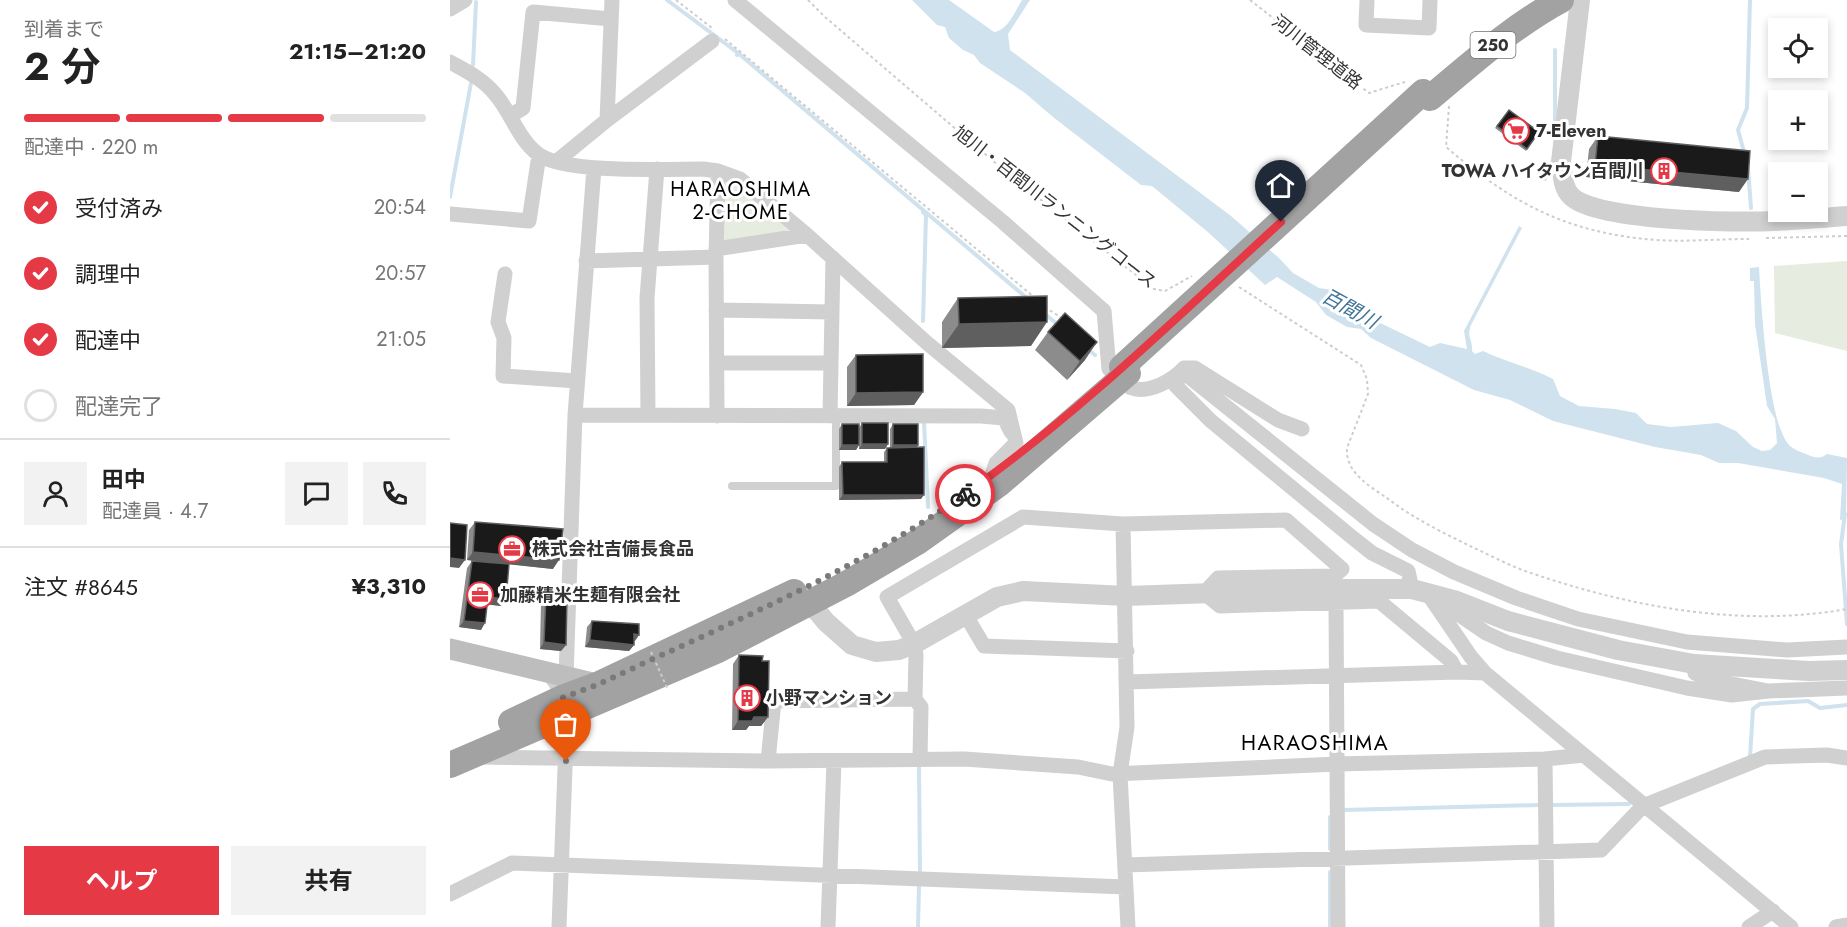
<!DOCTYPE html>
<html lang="ja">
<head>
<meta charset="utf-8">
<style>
  :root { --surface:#fff; --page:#f2f2f2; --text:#222; --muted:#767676; --line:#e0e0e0; --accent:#e63946 }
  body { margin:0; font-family:Jost,"Noto Sans JP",sans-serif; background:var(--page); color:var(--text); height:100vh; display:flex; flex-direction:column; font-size:22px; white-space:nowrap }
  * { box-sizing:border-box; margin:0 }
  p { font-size:20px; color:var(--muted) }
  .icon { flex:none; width:33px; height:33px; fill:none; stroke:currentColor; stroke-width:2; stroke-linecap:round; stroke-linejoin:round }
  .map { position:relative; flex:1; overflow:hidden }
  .drawer { display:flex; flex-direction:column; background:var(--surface); width:450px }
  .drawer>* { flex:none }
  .controls { position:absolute; left:1318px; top:18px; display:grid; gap:12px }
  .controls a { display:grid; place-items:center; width:60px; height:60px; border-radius:0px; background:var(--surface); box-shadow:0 3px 9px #0003; font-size:30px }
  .pin { position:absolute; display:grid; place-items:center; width:51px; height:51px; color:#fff; margin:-62px -26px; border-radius:50% 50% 50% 0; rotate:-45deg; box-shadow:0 0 6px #0007 }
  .pin .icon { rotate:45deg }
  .courier { position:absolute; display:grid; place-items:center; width:60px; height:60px; margin:-30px; border:4px solid #e63946; border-radius:50%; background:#fff; color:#222; box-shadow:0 2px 8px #0007 }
  .overview em { font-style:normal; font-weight:700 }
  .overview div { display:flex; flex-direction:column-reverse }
  .overview { display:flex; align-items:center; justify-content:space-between; height:102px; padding:0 24px }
  h1 { font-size:39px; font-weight:700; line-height:45px }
  .bar { display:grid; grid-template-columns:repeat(4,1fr); gap:9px 6px; align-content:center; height:72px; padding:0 24px }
  .bar i { height:8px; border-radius:4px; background:var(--line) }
  .bar .on { background:var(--accent) }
  .bar p { grid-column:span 4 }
  .line { display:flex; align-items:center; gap:15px; padding:0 24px; border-top:2px solid var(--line) }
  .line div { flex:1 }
  .round { display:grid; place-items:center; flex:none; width:63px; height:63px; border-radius:0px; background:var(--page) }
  ol { padding:0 24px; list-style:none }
  li { display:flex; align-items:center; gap:18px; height:66px }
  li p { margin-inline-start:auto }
  li .icon { padding:6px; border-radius:50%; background:var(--accent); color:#fff; stroke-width:4 }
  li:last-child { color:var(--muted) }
  li i { width:33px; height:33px; border:3px solid var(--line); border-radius:50% }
  .cta { display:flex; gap:12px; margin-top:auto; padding:12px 24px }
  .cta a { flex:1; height:69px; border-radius:0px; background:var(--accent); color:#fff; font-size:24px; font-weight:700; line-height:69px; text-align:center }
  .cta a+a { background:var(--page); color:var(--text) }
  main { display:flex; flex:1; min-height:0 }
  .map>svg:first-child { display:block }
</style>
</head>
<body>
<main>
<section class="drawer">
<div class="overview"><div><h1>2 分</h1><p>到着まで</p></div><em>21:15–21:20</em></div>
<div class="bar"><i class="on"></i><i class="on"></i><i class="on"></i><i></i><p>配達中 · 220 m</p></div>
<ol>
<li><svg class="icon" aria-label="check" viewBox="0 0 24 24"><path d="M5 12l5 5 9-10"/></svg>受付済み<p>20:54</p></li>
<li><svg class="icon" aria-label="check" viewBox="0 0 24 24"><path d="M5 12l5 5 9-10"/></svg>調理中<p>20:57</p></li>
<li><svg class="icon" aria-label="check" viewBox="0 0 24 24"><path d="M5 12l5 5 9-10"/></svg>配達中<p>21:05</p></li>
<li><i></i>配達完了</li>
</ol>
<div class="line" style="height:108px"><a class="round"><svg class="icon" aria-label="person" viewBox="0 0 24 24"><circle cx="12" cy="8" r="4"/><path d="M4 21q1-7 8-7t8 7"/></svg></a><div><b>田中</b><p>配達員 · 4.7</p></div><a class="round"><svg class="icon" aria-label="chat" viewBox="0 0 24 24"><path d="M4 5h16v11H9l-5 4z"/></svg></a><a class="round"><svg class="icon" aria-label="phone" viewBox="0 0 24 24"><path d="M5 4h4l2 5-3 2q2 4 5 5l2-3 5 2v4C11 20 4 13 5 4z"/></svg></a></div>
<div class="line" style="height:78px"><div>注文 #8645</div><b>¥3,310</b></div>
<div class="cta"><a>ヘルプ</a><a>共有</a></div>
</section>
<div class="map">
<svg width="1397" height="927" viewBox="0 0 1397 927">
  <rect width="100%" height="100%" fill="#fff"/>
  <path fill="#e6ecdf" d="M 272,177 L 286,183 L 341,228 L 338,234 L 277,243 L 271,239 Z
    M 1397,261 L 1397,351 L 1325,333 L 1324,266 Z"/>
  <path fill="#cfe2ee" d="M 462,0 L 499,0 L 544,32 C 558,30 565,11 572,0 L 580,0 L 558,34 L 560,50 L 781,216 L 829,258 L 843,273 L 869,288 L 883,290 L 898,297 L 926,321 L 980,347 L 990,343 L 1017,349 L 1014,331 L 1069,226 L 1072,228 L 1021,325 C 1016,338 1023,339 1022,351 L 1025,354 L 1033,351 C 1056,362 1080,367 1103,379 L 1110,396 L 1129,406 L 1165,409 L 1186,413 L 1197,424 L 1221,427 L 1268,423 L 1286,431 L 1303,447 L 1312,451 L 1320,450 L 1327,443 L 1325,419 L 1317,406 L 1305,324 L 1304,281 L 1300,281 L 1300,268 L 1309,267 C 1311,302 1318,423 1339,445 C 1343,449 1350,452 1356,454 C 1363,457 1370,460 1377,454 L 1397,458 L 1396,519 L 1390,520 L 1392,484 L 1374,478 L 1288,463 L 1269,463 L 1251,455 L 1205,447 L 1103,421 L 1060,400 L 1024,390 L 921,338 L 911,329 L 897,327 L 876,315 L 866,302 L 827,277 L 815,285 L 759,233 L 702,186 L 691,185 L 603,117 L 575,93 L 530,63 L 524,55 L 513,50 L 499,38 L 495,27 L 487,25 Z"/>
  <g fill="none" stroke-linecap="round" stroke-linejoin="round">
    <path stroke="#cfe2ee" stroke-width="4" d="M 217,0 L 288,53 L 287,55
      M 1105,50 L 1105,131
      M 288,53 L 578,299
      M 23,65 L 26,2
      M 1294,152 L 1288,130 L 1297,108 L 1300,0
      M 1298,168 L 1301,208
      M 1095,179 L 1102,162
      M 0,197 L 21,83
      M 595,314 L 608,325
      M 473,321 L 476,215 L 473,212
      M 637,349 L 645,355
      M 474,422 L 478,507
      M 1395,514 L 1391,544 L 1397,624
      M 1298,758 L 1300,757 L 1303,709 L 1310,704 L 1358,701 L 1370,708 L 1397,705
      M 469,764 L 470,874
      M 1102,805 L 1179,804
      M 893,810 L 1089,805
      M 880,817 L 880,849
      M 880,872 L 880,927
      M 468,927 L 469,885"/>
    <path stroke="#cdcdcd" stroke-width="2" stroke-dasharray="3 3" stroke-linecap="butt" d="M 226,0 L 262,28
      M 358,0 L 375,17 L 563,178 L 704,289 L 715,291 L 742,276
      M 800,0 L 919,93 L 955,82
      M 275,39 L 584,297
      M 999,106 L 996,147 C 1063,204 1117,233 1206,240 C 1237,242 1268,239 1299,239
      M 1316,238 L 1397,236
      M 789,287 L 911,365 L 917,379 L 918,394 L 897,448 C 895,474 922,487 941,501 C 966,520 996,534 1024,548 C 1042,556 1060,566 1078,572 C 1180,607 1291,628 1397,609
      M 595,307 L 613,319"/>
    <path stroke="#d0d0d0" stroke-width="8" d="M 282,486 L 386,486 L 386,416"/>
    <path stroke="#d0d0d0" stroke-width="15" d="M 285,0 L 553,222 L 654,311 L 659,369 L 664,374
      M 917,0 L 916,25 L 979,28 L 980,0
      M 0,9 L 15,0
      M 0,62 C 16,71 33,79 45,94 C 61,112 68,139 88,154 C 114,174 217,169 253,169 L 268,171 L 290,179 L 357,235 L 477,343 L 558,410 L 566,443
      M 60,116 L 73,108 L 83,12 L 161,19
      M 157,120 L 162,0
      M 107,161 L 157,120 L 262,41
      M 0,214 L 79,221 L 89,155
      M 266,249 L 357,235
      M 136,261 L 266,257
      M 55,274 L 48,322 L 54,338 L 53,376 L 127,381
      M 266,310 L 382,312
      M 267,363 L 381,363
      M 728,375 L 738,376 L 923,524 L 962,550 L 1004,572 L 1066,598 L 1128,619 L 1237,642 L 1337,650 L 1397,647
      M 728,375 L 726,386 L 761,421 L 903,538 L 922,553 L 958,571 L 962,589
      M 670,380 C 674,383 677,387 682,388 C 699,394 723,380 734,368 L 745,368 L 828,420 L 852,429
      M 125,415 L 531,416 L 554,418 L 561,432
      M 198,415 L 197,298 L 207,169
      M 267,416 L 266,257 L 268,171
      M 380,416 L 383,258
      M 542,475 L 546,463 L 566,443
      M 673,524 L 677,727 L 670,774 L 678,927
      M 976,591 L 1021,657 L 1035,673 L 1341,927
      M 985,598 L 1036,633 L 1058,643 L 1107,658 L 1237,688 L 1282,695 L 1318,691
      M 886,603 L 888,927
      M 515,614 L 534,646 L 677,651
      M 1244,664 L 1245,673 L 1257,679 L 1318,691 L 1397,688
      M 99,673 L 107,685 L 117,716 L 109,927
      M 116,677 L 125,415 L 144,168
      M 677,682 L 1007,672 L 1035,673
      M 465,699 L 471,707 L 470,759
      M 28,757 L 318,761 L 514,759 L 628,767 L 662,774 L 887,764 L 1095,759 L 1134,755
      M 1095,759 L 1097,927
      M 318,761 L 324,701 L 465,699 L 466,655 L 464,644 L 437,597 L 573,517 L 673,524 L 836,520 L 892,569 L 884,576 L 768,578 L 754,593 L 770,606 L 929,601 L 1001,661 L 1007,672
      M 675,865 L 1151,850 L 1193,806 L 1315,757 L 1377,755 L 1397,758
      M 0,894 L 62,863 L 676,887
      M 378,927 L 384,761
      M 1299,927 L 1323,911
      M 1386,927 L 1397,925"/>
    <path stroke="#d0d0d0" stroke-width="20" d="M 1130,0 L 1111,162 C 1113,174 1112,187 1121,196 C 1145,221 1286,223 1324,221 C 1348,220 1373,218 1397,216
      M 355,604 L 367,611 L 376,622 L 402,645 L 426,652 L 449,650 L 464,644 L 547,597 L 573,591 L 676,596 L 881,589 L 962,589 L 1007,601 L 1058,621 L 1168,650 L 1244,664 L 1359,671 L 1397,670"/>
    <path stroke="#bdbdbd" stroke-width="21" d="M 0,649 L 151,685"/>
    <path stroke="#a2a2a2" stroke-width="26" d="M 980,98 C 1022,63 1063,26 1111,0
      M 61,722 L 112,698 L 147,685 L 344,592
      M 0,765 L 268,650 L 396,584 L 469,541 L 549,484 L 678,373"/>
    <path stroke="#cdcdcd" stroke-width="2" stroke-dasharray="3 3" stroke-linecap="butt" d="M 201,652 L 218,690"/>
    <path stroke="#a2a2a2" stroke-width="26" d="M 672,367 L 973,92"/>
  </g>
  <path fill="#8c8c8c" d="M 1059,110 L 1089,132 L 1076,151 L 1045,128 Z
    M 1148,136 L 1289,192 L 1136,177 L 1139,149 Z
    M 508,298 L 581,346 L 492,348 L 492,322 Z
    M 598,332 L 635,360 L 617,380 L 585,350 Z
    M 406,355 L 473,392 L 464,405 L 397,406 L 397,367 Z
    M 412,423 L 438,444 L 435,449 L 409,449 L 409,428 Z
    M 392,424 L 409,445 L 406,450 L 389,450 L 389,429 Z
    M 443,424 L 468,445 L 467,448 L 471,499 L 389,500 L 389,467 L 392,462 L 434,462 L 434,452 L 437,448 L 440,448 L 440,429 Z
    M 25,522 L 103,569 L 59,564 L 56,599 L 51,606 L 37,604 L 31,630 L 9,627 L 17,568 L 22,561 L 44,563 L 17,560 L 19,530 Z
    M 96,595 L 116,645 L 111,651 L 90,649 L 91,602 Z
    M 142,621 L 189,635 L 184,641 L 184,645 L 179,651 L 135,647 L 137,627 Z
    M 289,655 L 312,661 L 318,717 L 311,726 L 299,726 L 296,730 L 282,730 L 283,664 Z"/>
  <path fill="#5f5f5f" d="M 1145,165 L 1298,179 L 1289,192 L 1136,177 Z
    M 597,322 L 581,346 L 492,348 L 509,324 Z
    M 647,342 L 635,360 L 617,380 L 630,361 Z
    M 473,392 L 464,405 L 397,406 L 406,393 Z
    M 412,444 L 438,444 L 435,449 L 409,449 Z
    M 392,445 L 409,445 L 406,450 L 389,450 Z
    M 443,445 L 468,445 L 465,450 L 440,450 Z
    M 393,495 L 474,495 L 471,499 L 389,500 Z
    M 23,552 L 109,560 L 103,569 L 17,560 Z
    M 0,558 L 15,560 L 9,568 L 0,567 Z
    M 38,597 L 56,599 L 51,606 L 33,604 Z
    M 14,621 L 35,623 L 31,630 L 9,627 Z
    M 184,634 L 189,635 L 185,641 L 179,641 Z
    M 140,640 L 184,645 L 179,651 L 135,647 Z
    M 94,642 L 116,645 L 111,651 L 90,649 Z
    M 304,717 L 318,717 L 311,726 L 299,726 L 296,730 L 282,730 L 288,721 Z"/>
  <path fill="#1a1a1a" stroke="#5f5f5f" stroke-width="1.5" d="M 1059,110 L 1089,132 L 1077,149 L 1047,126 Z
    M 1148,136 L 1300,151 L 1298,179 L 1145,165 Z
    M 597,296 L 597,322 L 509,324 L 508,298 Z
    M 615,313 L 647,342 L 630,361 L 598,332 Z
    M 473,354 L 473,392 L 406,393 L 406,355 Z
    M 412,423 L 438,423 L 438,444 L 412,444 Z
    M 392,424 L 409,424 L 409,445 L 392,445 Z
    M 443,424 L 468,424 L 468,445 L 443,445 Z
    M 474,447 L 474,495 L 393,495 L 392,462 L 437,462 L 437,448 Z
    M 25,522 L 113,529 L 109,560 L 23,552 Z
    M 0,523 L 17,525 L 15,560 L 0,558 Z
    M 22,561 L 59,564 L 56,599 L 38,597 L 35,623 L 14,621 Z
    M 96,595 L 117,596 L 116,645 L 94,642 Z
    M 142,621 L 189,624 L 189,635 L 184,634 L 184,645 L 140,640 Z
    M 289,655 L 313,656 L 312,661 L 319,661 L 318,717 L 304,717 L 302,721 L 288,721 Z"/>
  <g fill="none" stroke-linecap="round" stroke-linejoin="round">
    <path stroke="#7a7a7a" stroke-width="6" stroke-dasharray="0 10.8" d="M 116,761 L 117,716 L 112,698 L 147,685 C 272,626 402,574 515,494"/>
    <path stroke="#e63946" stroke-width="8" d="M 515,494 C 629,414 729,315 831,222"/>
  </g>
  <defs>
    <g id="supermarket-ring" transform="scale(1.35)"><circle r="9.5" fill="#fff" stroke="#e63946" stroke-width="1.5"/><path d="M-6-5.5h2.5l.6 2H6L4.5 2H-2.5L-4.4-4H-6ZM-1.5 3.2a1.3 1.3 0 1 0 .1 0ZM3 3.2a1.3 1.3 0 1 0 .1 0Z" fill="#e63946"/></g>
    <g id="building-ring" transform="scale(1.35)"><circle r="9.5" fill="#fff" stroke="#e63946" stroke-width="1.5"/><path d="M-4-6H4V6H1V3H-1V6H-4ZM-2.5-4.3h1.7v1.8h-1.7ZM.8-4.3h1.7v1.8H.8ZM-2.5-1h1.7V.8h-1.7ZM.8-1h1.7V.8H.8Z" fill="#e63946"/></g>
    <g id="office-ring" transform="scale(1.35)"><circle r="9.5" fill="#fff" stroke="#e63946" stroke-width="1.5"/><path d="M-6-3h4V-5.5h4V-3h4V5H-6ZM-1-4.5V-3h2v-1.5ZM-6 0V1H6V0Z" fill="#e63946"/></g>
  </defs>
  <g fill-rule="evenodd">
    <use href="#supermarket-ring" x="1066" y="131"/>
    <use href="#building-ring" x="1214" y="171"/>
    <use href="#office-ring" x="62" y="549"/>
    <use href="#office-ring" x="30" y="595"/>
    <use href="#building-ring" x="297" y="698"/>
  </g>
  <g text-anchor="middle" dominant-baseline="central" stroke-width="6" stroke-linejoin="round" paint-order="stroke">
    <rect fill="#fff" stroke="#707070" stroke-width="1.5" x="1020.5" y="32" width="45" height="26" rx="4.5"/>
    <g font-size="16" font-weight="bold" fill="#333">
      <text x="1043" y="45">250</text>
    </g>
    <g font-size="18" fill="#333" stroke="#fff">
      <text transform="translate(867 52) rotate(38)">河川管理道路</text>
      <text transform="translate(605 207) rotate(38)">旭川・百間川ランニングコース</text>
    </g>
    <g font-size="18" font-weight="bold" fill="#333" stroke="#fff" text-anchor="start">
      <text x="1086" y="131">7-Eleven</text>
      <text x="1194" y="171" text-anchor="end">TOWA ハイタウン百間川</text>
      <text x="82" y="549">株式会社吉備長食品</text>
      <text x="50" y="595">加藤精米生麺有限会社</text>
      <text x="316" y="698">小野マンション</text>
    </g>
    <g font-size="20" letter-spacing="1.5" fill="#000" stroke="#fff">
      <text x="291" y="189">HARAOSHIMA<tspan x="291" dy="23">2-CHOME</tspan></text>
    </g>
    <g font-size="20" font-style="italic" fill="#3f7597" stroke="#fff">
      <text transform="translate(900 309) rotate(29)">百間川</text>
    </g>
    <g font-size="21" letter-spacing="1.5" fill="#000" stroke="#fff">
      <text x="865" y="743">HARAOSHIMA</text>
    </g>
  </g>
</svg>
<div class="controls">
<a><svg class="icon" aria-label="locate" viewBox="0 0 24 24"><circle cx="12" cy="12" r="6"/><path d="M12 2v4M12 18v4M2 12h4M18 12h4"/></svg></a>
<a>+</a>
<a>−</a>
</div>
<div class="pin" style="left:116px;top:761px;background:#ea580c"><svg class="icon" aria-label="bag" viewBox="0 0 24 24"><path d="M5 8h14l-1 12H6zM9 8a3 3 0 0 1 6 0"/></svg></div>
<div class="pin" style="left:831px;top:222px;background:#1f2937"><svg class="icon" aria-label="home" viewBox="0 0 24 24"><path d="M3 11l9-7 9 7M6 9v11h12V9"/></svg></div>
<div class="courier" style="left:515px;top:494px"><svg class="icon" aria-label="bike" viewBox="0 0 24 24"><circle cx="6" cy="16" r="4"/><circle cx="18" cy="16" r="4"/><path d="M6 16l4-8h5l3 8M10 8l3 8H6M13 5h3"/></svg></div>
</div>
</main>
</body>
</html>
